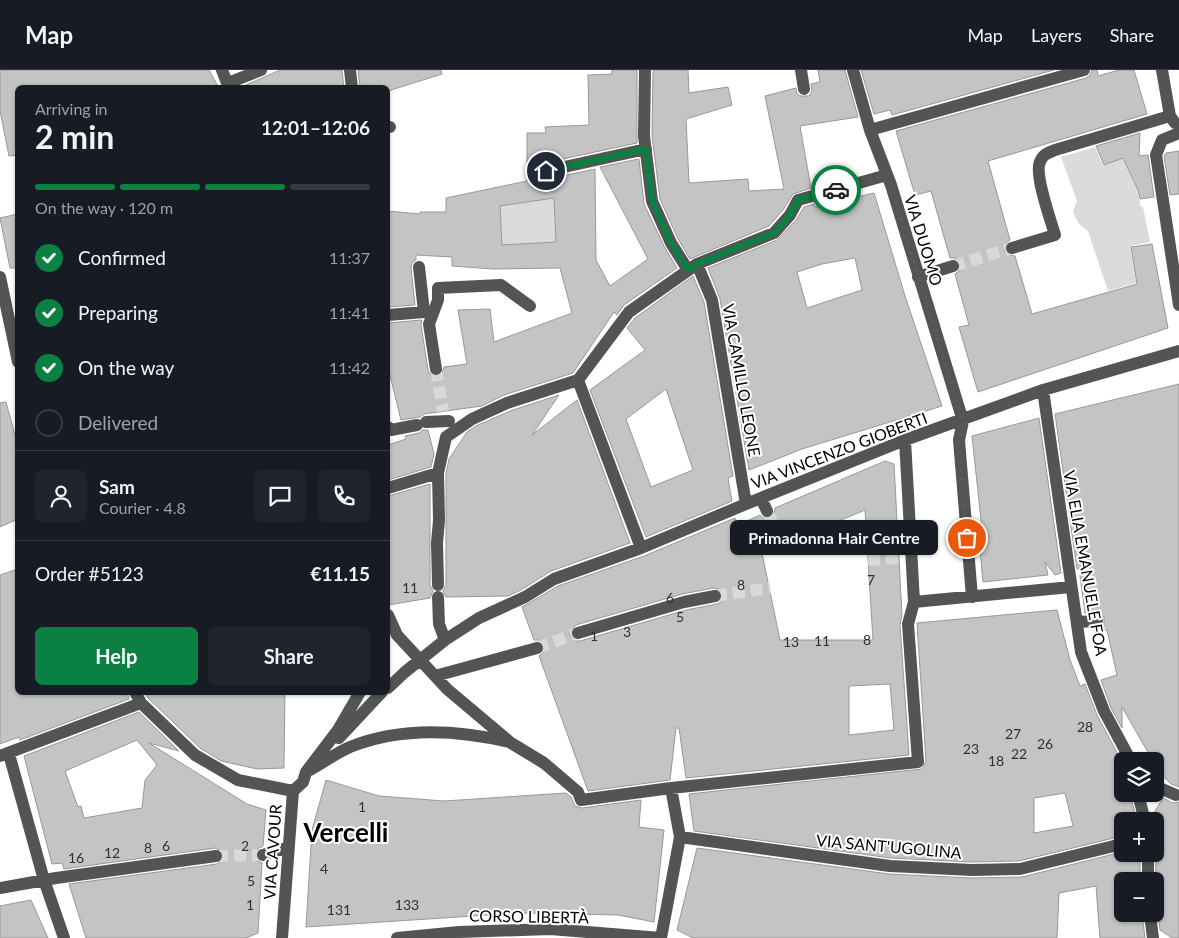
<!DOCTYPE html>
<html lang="en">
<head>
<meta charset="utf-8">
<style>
  :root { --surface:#171b24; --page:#20242c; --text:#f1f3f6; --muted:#9ea1a6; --line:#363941; --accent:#0b8043 }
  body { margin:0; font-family:Lato,sans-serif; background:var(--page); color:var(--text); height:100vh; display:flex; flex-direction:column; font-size:19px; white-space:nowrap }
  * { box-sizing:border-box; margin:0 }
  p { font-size:16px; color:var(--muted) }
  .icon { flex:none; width:28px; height:28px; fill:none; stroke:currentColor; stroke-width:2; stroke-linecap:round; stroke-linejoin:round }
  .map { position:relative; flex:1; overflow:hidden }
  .panel { position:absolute; left:15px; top:15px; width:375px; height:610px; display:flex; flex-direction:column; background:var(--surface); border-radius:8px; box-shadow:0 1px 4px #0004 }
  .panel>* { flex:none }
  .controls { position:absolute; left:1114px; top:682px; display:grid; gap:10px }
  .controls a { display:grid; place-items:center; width:50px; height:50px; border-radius:8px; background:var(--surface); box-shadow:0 1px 4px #0004; font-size:25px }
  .pin { position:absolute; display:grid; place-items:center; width:42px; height:42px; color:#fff; margin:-21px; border:2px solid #fff; border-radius:50%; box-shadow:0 1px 5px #0007 }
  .courier { position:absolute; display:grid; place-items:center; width:50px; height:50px; margin:-25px; border:4px solid #0b8043; border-radius:50%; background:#fff; color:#222; box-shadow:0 1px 6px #0007 }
  .bubble { position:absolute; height:35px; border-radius:8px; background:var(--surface); box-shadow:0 1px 4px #0004; font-size:16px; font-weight:700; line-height:35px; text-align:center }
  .overview em { font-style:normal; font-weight:700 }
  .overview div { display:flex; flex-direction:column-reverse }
  .overview { display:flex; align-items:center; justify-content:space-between; height:85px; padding:0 20px }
  h1 { font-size:32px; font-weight:700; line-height:38px }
  .bar { display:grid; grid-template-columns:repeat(4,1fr); gap:8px 5px; align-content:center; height:60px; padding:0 20px }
  .bar i { height:6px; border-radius:4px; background:var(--line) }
  .bar .on { background:var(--accent) }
  .bar p { grid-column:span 4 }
  .line { display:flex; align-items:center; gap:12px; padding:0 20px; border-top:1px solid var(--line) }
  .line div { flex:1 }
  .round { display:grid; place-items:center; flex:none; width:52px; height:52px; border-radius:8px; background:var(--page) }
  ol { padding:0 20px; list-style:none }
  li { display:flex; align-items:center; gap:15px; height:55px }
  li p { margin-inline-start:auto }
  li .icon { padding:5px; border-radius:50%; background:var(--accent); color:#fff; stroke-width:4 }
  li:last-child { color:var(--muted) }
  li i { width:28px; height:28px; border:2px solid var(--line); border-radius:50% }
  .action { display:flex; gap:10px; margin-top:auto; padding:10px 20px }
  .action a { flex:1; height:58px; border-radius:8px; background:var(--accent); color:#fff; font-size:20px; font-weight:700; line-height:58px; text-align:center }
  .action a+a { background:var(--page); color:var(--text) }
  header { display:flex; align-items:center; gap:30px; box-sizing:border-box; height:70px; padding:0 25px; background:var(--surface); border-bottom:1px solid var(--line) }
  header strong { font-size:24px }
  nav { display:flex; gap:28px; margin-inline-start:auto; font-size:18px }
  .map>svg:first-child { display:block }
</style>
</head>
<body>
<header>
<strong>Map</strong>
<nav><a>Map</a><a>Layers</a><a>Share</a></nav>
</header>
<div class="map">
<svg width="1179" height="868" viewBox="0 0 1179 868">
  <rect width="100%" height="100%" fill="#fff"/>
  <path fill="#dbdbdb" d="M 1095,77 L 1103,96 L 1123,88 L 1137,119 L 1141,137 L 1143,137 L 1150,172 L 1130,176 L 1136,213 L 1108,221 L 1088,161 C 1079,155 1076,150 1073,141 L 1077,131 L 1061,87 Z
    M 554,128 L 556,172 L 502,175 L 500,136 Z"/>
  <path fill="#c4c4c4" stroke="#989898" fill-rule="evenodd" d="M 0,0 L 209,0 L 219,18 L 18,18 L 18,85 L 9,86 L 0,41 Z
    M 280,0 L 342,0 L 344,18 L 239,18 Z
    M 358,0 L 441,0 L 442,4 L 388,21 L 388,18 L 360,18 Z
    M 612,0 L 637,0 L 637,73 L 544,93 L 538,98 L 538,103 L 543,109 L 548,109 L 595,99 L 596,190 L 610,216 L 648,189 L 600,97 L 639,89 L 644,134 L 664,176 L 677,198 L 624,235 L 617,245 L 614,242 L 573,303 L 504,325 L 482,336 L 424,344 L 420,347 L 401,350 L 390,305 L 388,284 L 388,253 L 422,250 L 421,255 L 428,300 L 430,304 L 437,307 L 441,305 L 444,297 L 467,294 L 458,240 L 490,239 L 494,272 L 572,243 L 560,198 L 493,199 L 452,196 L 452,187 L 416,185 L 416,190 L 412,193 L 411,198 L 415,235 L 388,237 L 388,141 L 420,144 L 420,142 L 446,142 L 446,128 L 527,111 L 527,63 L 546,63 L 545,57 L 589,55 L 588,5 L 612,4 ZM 554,128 L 556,172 L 502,175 L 500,136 Z
    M 653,0 L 688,0 L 689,23 L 728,17 L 732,35 L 686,49 L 689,113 L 748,109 L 749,121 L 784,119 L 765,26 L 796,18 L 797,24 L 801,26 L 809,26 L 812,21 L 811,14 L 820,12 L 818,0 L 845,0 L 858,47 L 800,56 L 811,118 L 793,124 L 783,140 L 769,156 L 690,189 L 678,169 L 660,129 L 652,66 Z
    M 861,0 L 1054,0 L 892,45 L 890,40 L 874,44 Z
    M 1092,0 L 1097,0 L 1098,6 L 1119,0 L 1134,0 L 1147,44 L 988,91 L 1010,170 L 1006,173 L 1004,180 L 1007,184 L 1015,186 L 1032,244 L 1137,214 L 1131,177 L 1152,174 L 1168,258 L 978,322 L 959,257 L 969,255 L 955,204 L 959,201 L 961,193 L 955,188 L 950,188 L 931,121 L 915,125 L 896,61 L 1086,8 L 1090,5 Z
    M 1140,63 L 1139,86 L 1148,85 L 1154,127 L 1140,129 L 1138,120 L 1123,88 L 1104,95 L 1096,76 Z
    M 1179,81 L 1179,124 L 1170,125 L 1164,86 L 1166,83 Z
    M 874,123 L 905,226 L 942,336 L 802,379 L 749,400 L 720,229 L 708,198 L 777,170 L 796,150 L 804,137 L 814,134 L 815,137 ZM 855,188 L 862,220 L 807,238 L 797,202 L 822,194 Z
    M 18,144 L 18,198 L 10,198 L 0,148 Z
    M 693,206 L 704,232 L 733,406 L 728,408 L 732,431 L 646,467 L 590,320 L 645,280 L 627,258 L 635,248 ZM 666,319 L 693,400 L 651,417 L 626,349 Z
    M 1179,314 L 1179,717 L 1171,714 L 1161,704 L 1155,691 L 1153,691 L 1122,637 L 1122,658 L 1111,638 L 1101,610 L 1117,605 L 1107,560 L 1098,561 L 1096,559 L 1104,555 L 1104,547 L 1097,543 L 1085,543 L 1079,498 L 1077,499 L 1055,344 Z
    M 559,325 L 532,365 L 577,330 L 630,473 L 551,501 L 521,520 L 508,526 L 446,527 L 443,521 L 446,515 L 446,404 L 449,389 L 467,362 L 476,356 L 510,341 Z
    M 6,332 L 18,376 L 18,449 L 0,457 L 0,333 Z
    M 1039,348 L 1061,503 L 1055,505 L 1045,492 L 1048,505 L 983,512 L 978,459 L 982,459 L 972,366 Z
    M 423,360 L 428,360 L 434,384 L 431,397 L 388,410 L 388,375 L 406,369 L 405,366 L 419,363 Z
    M 885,391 L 894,394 L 902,545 L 900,555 L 909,685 L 686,708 L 679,658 L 676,658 L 670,710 L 588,721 L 539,586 L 545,581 L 545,575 L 540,570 L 534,570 L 522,537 L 558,516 L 644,486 L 735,448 L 736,456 L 760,445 L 763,448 L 770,449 L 774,445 L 775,438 ZM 865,440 L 873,570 L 780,570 L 762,483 ZM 714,518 L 721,520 L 723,525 L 721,532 L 717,534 L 686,540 L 580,571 L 576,571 L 570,566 L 570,561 L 576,555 L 682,524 ZM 890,614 L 894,660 L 849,665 L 849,616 Z
    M 430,414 L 430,515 L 433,521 L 430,528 L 388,535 L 388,426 Z
    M 18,499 L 18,622 L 127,622 L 129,629 L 20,670 L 19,667 L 0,674 L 0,505 Z
    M 1057,540 L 1070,590 L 1080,616 L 1085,614 L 1097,645 L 1122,692 L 1122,724 L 1130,724 L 1137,751 L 1122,751 L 1122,766 L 1019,791 L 972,792 L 891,788 L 694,761 L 689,724 L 922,699 L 926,691 L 917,553 ZM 1065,723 L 1073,756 L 1034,763 L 1034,728 Z
    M 145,622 L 285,622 L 284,698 L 257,699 L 221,691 L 200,678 L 148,628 Z
    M 139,642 L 179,681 L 149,673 L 247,734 L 266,740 L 263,776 L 257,779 L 255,784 L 257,791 L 262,793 L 258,863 L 246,868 L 86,868 L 69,814 L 217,794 L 224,789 L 222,781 L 215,778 L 64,799 L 62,793 L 52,794 L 24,686 ZM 137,670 L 157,695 L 145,710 L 142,738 L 84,748 L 81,736 L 78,737 L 65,701 Z
    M 326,710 L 379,726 L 444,731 L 566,723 L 571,727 L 575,736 L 582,738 L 641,730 L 639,757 L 664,760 L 654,852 L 618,845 L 519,843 L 306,857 L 312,760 Z
    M 1163,728 L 1173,733 L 1179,732 L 1179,868 L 1172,868 L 1160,860 L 1158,843 L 1155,838 L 1156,784 L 1155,751 L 1153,751 L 1152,746 Z
    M 697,778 L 889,804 L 972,808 L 1022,807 L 1122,782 L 1122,784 L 1140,784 L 1140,811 L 1122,811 L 1122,844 L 1142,844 L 1145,868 L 1100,868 L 1096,816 L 1059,823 L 1057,868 L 693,868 L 677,860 Z
    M 31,830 L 48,868 L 0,868 L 0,836 Z"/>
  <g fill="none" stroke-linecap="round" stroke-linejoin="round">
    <path stroke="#d9d9d9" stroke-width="12" stroke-dasharray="12 6" stroke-linecap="butt" d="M 953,196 L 1012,178
      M 436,299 L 443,341
      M 767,441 L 783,475
      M 868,490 L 899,488
      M 715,526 L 770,518
      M 537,578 L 578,563
      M 216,786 L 263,785"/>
    <path stroke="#545454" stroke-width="12" d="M 222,0 L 229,18
      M 350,0 L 352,18
      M 645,0 L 644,66 L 652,131 L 671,173 L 688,200
      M 801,0 L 804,19
      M 853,0 L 870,60 L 891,115 L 963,351 L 959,370 L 972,527
      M 1162,0 L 1170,46 L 1175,53
      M 228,13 L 261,0
      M 388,57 L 390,57
      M 870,60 L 1084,0
      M 1179,63 L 1162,70 L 1156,85 L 1179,235
      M 546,101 L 646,79
      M 1012,178 L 1055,165 C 1051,151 1034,104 1040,92 C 1043,84 1048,83 1055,80 L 1170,46
      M 697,194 L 712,230 L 746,434
      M 0,207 L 18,292
      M 918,207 L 953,196
      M 388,245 L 424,242 L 419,197
      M 436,299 L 429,254 L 438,230 L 438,218 L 501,215 L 530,236
      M 578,310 L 641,478
      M 1043,320 L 1081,582 L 1104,641 L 1131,691
      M 426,352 L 449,351
      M 388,357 L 391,360 L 417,355
      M 388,418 L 438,403
      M 761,428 L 767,441
      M 438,515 L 437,473 L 439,450 L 438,403 L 446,367 L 472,349 L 507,333 L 578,310 L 629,242 L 697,194 L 774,163 L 790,145 L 798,130 L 887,105
      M 438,527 L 439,554 L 445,570
      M 914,532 L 1071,517
      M 388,545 L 397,565 L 447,619 L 511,673 L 544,693 L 578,722 L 581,730 L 671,718 L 918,692 L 908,554 L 914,532 L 905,370
      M 1077,552 L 1097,551
      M 578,563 L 684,532 L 715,526
      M 435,606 L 537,578
      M 388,618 L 405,602 L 445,570 L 479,548 L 525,527 L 554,509 L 641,478 L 746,434 L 905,370 L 1043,320 L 1179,281
      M 135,622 L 141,633 L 195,685 L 238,710 L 293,721
      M 339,668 L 382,622
      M 9,684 L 44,810 L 64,868
      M 0,686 L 141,633
      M 310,700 C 323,693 336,683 350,677 C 400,657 458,660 509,672
      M 1155,716 L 1176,725
      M 1138,724 L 1145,751
      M 680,767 L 890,796 L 972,800 L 1020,799 L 1122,774
      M 263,785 L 289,777
      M 1148,811 L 1148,784
      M 0,818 L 56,808 L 216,786
      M 1150,844 L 1153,868
      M 282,868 L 293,721 L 303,712 L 306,702 L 338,660 L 360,622
      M 397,868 L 459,862 L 550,859 L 661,868
      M 661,868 L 680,767 L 671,718"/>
  </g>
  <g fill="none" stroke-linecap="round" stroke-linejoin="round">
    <path stroke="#595959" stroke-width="5" stroke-dasharray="0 9" d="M 836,120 L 887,105 L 963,350 L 959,370 L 967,468"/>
    <path stroke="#0b8043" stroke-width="6" d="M 546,101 L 646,79 L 652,131 L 671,173 L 688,200 L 697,194 L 774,163 L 790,145 L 798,130 L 836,120"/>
  </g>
  <g text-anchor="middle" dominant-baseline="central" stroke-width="4" stroke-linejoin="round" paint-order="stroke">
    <g font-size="14" fill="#313131">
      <text x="871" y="509">7</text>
      <text x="741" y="514">8</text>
      <text x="410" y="517">11</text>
      <text x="670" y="527">6</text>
      <text x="680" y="546">5</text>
      <text x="627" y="561">3</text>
      <text x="594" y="565">1</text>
      <text x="867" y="569">8</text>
      <text x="822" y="570">11</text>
      <text x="791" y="571">13</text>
      <text x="1085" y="656">28</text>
      <text x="1013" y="663">27</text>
      <text x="1045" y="673">26</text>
      <text x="971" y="678">23</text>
      <text x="1019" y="683">22</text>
      <text x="996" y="690">18</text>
      <text x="362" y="736">1</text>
      <text x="166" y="775">6</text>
      <text x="245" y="775">2</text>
      <text x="148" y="777">8</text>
      <text x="112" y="782">12</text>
      <text x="76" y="787">16</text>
      <text x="324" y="798">4</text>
      <text x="251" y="810">5</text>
      <text x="250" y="834">1</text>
      <text x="407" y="834">133</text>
      <text x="339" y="839">131</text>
    </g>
    <g font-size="16" fill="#000" stroke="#fff">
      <text transform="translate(924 170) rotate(73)">VIA DUOMO</text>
      <text transform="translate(742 310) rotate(80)">VIA CAMILLO LEONE</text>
      <text transform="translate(839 380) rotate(-21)">VIA VINCENZO GIOBERTI</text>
      <text transform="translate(1086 493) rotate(80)">VIA ELIA EMANUELE FOA</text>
      <text transform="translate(889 776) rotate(5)">VIA SANT'UGOLINA</text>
      <text transform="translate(272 782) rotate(-86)">VIA CAVOUR</text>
      <text transform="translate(529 846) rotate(1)">CORSO LIBERTÀ</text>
    </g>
    <g font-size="26" font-weight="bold" fill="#000" stroke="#fff">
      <text x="346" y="762">Vercelli</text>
    </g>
  </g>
</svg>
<div class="controls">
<a><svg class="icon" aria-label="layers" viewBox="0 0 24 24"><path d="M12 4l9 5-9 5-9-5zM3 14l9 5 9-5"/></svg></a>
<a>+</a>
<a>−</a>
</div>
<div class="pin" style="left:967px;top:468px;background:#ea580c"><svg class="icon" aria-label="bag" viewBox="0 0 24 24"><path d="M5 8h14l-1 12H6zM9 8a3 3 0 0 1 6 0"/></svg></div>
<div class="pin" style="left:546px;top:101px;background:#1f2937"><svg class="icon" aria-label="home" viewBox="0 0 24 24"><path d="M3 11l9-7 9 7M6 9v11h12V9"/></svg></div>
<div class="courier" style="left:836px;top:120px"><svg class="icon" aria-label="car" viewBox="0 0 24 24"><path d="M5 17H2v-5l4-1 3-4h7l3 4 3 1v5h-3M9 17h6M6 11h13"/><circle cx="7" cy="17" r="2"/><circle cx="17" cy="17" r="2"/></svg></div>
<div class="bubble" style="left:730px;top:450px;width:208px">Primadonna Hair Centre</div>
<section class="panel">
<div class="overview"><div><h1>2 min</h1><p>Arriving in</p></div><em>12:01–12:06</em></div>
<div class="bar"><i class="on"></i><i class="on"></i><i class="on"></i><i></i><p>On the way · 120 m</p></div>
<ol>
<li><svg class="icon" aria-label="check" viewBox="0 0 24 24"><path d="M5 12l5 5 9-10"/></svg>Confirmed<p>11:37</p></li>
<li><svg class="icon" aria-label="check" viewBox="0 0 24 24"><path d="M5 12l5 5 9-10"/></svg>Preparing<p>11:41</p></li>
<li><svg class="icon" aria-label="check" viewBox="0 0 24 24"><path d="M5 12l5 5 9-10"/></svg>On the way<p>11:42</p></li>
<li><i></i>Delivered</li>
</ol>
<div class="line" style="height:90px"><a class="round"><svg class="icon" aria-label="person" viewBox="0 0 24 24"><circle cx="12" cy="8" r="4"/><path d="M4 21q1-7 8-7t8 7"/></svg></a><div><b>Sam</b><p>Courier · 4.8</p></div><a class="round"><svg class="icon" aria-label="chat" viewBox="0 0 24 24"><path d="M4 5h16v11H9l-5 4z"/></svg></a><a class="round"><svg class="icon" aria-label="phone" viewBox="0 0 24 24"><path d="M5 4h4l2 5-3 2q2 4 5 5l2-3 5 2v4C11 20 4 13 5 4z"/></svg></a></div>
<div class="line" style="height:65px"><div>Order #5123</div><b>€11.15</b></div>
<div class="action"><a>Help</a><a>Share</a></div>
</section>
</div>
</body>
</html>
